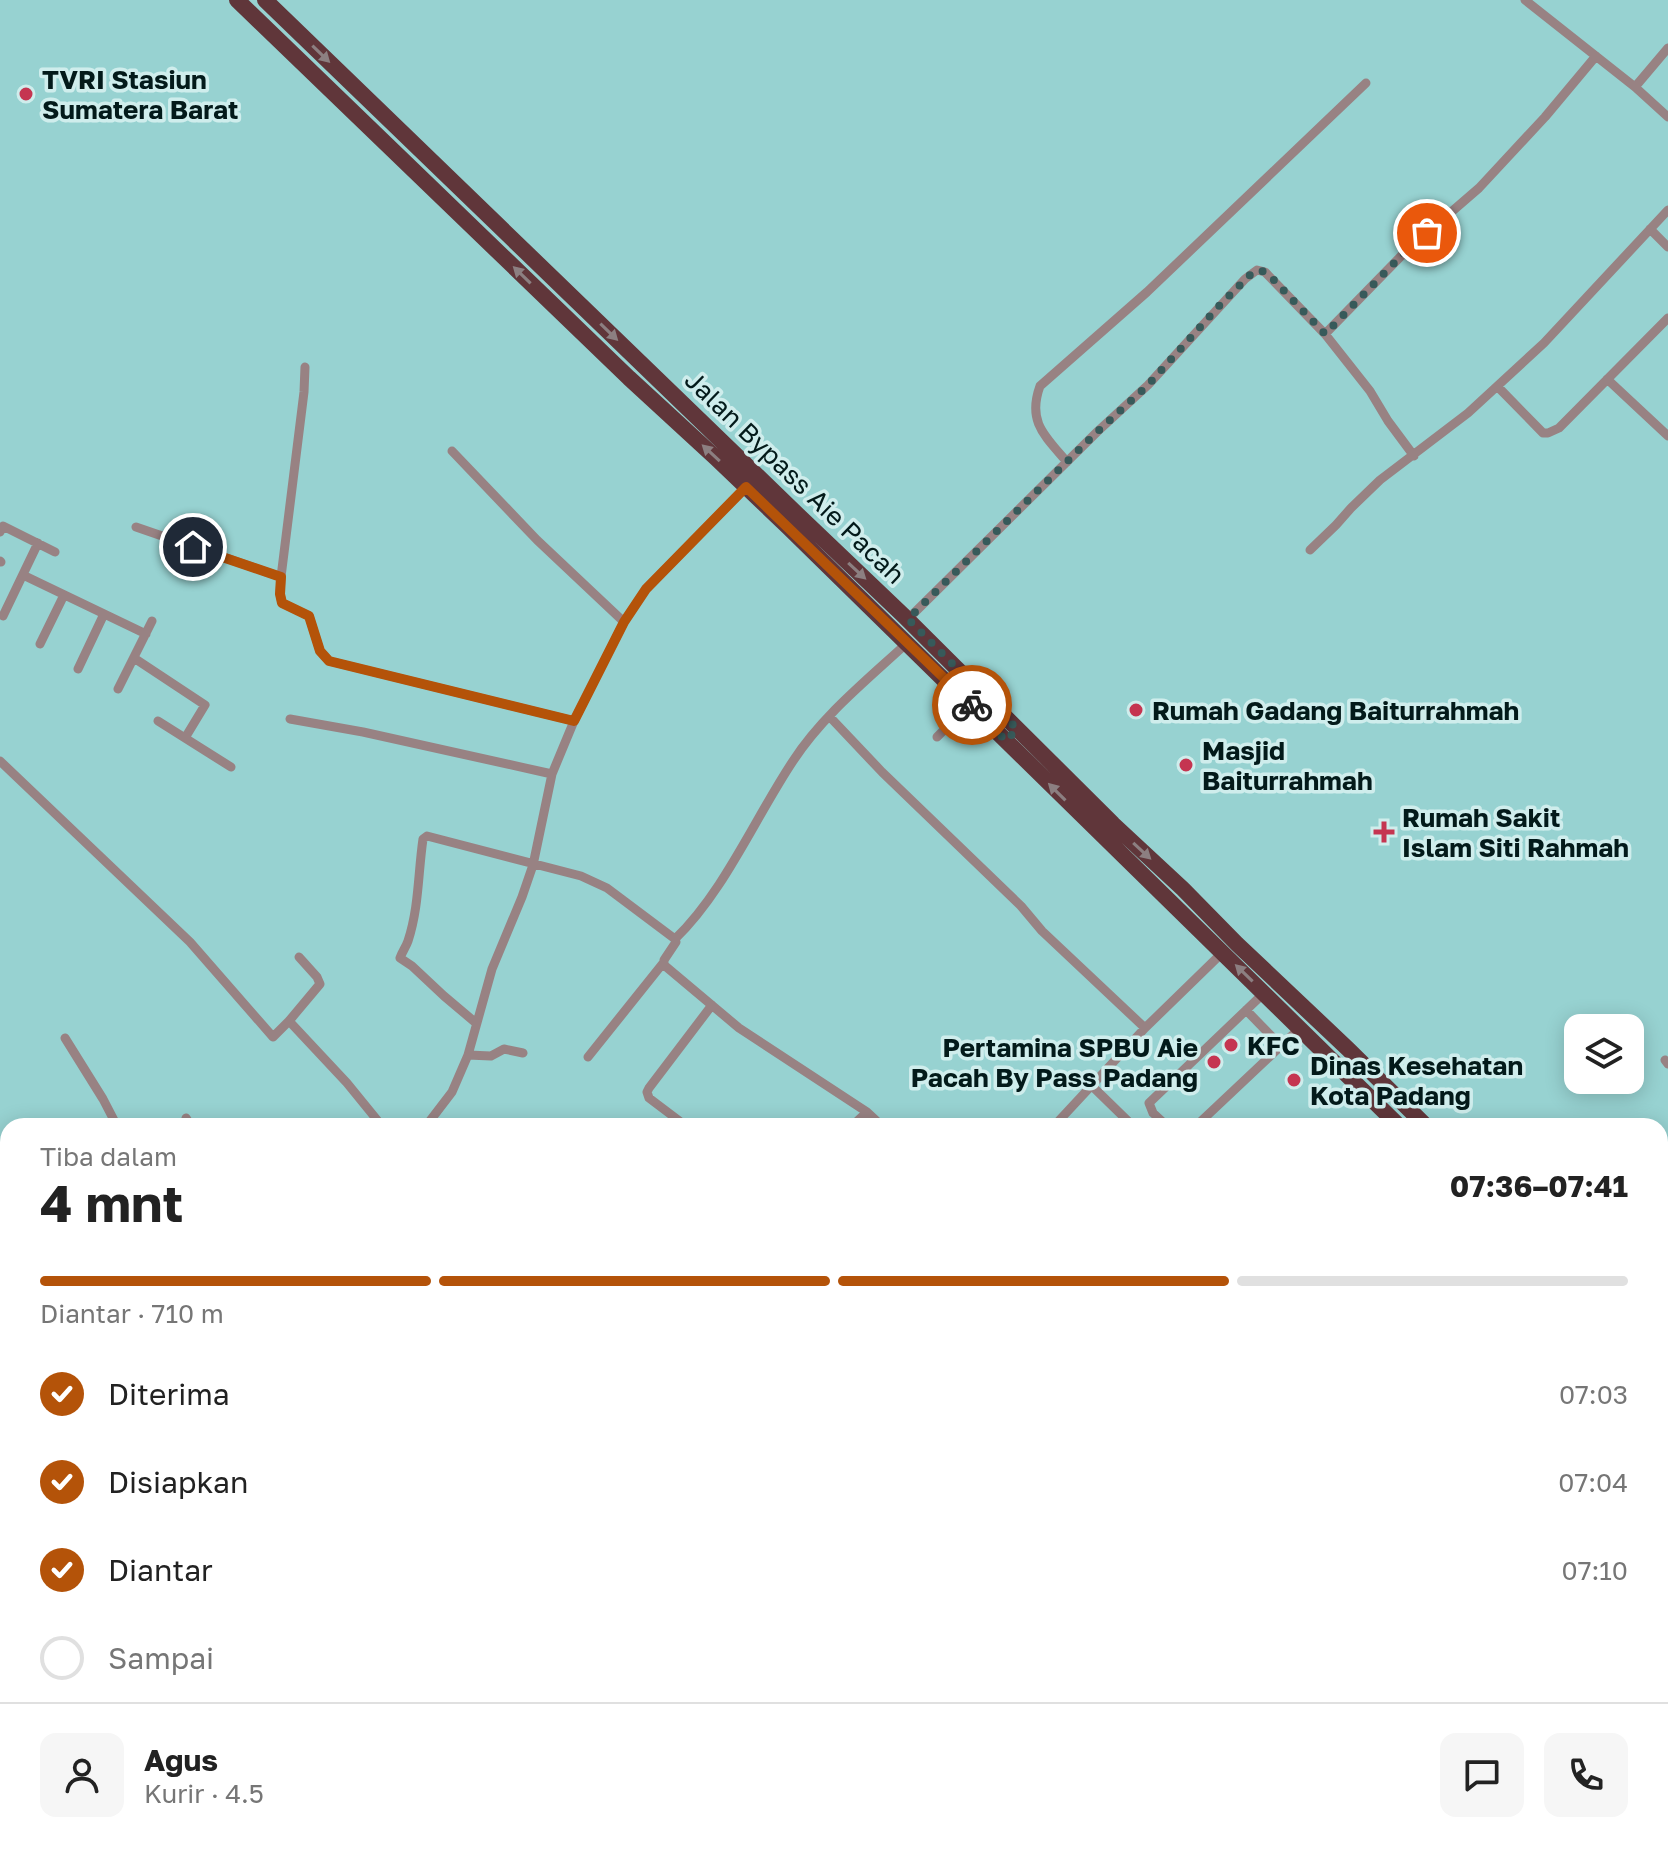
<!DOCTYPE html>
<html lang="id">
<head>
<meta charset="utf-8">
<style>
  :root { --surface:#fff; --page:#f6f6f6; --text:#222; --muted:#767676; --line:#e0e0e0; --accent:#b45309 }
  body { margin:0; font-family:"Golos Text",sans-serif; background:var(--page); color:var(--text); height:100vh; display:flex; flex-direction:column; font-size:30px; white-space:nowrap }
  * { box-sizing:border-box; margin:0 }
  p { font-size:26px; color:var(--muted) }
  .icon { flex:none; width:44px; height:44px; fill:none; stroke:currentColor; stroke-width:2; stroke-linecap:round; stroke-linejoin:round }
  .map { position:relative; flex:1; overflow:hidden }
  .sheet { position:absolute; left:0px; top:1118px; width:1668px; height:744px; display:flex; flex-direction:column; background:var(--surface); border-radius:24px 24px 0 0; box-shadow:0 4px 20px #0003 }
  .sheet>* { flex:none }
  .tools { position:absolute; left:1564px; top:1014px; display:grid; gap:16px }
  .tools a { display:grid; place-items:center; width:80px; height:80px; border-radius:16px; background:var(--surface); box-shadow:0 4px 20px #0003; font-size:40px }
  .pin { position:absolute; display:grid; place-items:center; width:68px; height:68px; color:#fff; margin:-34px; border:4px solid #fff; border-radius:50%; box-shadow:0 2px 8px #0007 }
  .courier { position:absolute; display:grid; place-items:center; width:80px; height:80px; margin:-40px; border:6px solid #b45309; border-radius:50%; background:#fff; color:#222; box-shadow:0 2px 10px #0007 }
  .head em { font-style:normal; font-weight:700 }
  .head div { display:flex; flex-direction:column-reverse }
  .head { display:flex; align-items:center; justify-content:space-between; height:136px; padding:0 40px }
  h1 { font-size:52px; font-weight:700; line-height:60px }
  .bar { display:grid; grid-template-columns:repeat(4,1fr); gap:12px 8px; align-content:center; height:96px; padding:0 40px }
  .bar i { height:10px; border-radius:6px; background:var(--line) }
  .bar .on { background:var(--accent) }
  .bar p { grid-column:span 4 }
  .line { display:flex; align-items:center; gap:20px; padding:0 40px; border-top:2px solid var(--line) }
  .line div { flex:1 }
  .round { display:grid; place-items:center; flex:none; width:84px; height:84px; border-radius:16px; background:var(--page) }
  ol { padding:0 40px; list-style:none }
  li { display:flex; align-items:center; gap:24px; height:88px }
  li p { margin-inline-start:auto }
  li .icon { padding:8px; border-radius:50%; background:var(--accent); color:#fff; stroke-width:4 }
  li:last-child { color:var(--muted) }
  li i { width:44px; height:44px; border:4px solid var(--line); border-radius:50% }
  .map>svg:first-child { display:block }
</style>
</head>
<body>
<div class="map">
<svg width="1668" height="1862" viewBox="0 0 1668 1862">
  <rect width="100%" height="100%" fill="#97d2d1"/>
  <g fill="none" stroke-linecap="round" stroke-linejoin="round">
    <path stroke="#988283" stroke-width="9" d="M 1525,0 L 1635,87 L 1668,117
      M 1635,87 L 1668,48
      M 1650,229 L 1668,247
      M 1325,334 L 1370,391 L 1388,421 L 1414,456
      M 305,367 L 304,392 L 281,577 L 280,594 L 282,603 L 309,616 L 320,651 L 329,661 L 574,721
      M 1607,379 L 1668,436
      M 1498,387 L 1543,433 L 1548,433 L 1559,428 L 1668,318
      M 452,451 L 537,540 L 624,622
      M 1067,462 C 1045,436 1027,422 1040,386 L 1147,292 L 1366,83
      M 136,527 L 281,577
      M 0,532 L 3,526 L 55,552
      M 1310,550 L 1336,525 L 1351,508 L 1380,480 L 1468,413 L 1544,343 L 1668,210
      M 0,561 L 1,562
      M 23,575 L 146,634
      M 3,616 L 38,543
      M 908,619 L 1098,431 L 1148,385 L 1245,279 L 1257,270 L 1265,272 L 1325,334 L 1405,252 L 1479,188 L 1545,117 L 1596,56
      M 40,644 L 64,595
      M 134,658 L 205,705 L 185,738
      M 78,669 L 104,614
      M 118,689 L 152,621
      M 829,716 L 882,772 L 1021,906 L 1042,931 L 1145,1028 L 1054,1126
      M 290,719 L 363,732 L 552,774
      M 158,721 L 231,767
      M 937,737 L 970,704
      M 0,761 L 190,942 L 273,1037 L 289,1021 L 347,1083 L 382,1126
      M 1246,1010 L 1281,1046
      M 289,1021 L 320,984 L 317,977 L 299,957
      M 476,1023 L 444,996 L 412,966 L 400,958 C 402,952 406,947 408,941 C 419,908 418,873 423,839 L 427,836 L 581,876 L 607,888 L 675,939
      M 1145,1028 L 1222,953
      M 65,1038 L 103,1099 L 117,1126
      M 468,1055 L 491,1056 L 504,1049 L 523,1053
      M 588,1057 L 664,962
      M 1665,1060 L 1668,1064
      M 1092,1086 L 1133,1126
      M 186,1118 L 191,1126
      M 426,1126 L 452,1092 L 468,1055 L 492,969 L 522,897 L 533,865 L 552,774 L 574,721 L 624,622 L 646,589 L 746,487
      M 686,1126 L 649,1098 L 647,1092 L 649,1088 L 712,1005
      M 852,1126 L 867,1112
      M 882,1126 L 867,1112 L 739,1028 L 664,965 L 664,960 L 676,942 L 675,939 C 724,892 755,818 793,761 C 823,715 867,680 907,643
      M 1167,1126 L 1153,1113 L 1149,1103 L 1264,993
      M 1196,1126 L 1300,1028
      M 0,1196 L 8,1191
      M 0,1243 L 8,1260
      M 0,1319 L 8,1315
      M 1660,1345 L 1668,1339
      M 0,1430 L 8,1424
      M 0,1435 L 8,1447
      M 0,1568 L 8,1581
      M 1070,1862 L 1071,1854
      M 1184,1862 L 1193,1854"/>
    <path stroke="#60363a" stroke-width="16" d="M 237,0 L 629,378 L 716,458 L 788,527 L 1399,1126
      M 265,0 L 798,515 L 904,616 L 1113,824 L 1183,889 L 1237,944 L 1348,1049 L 1426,1126
      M 1660,1360 L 1668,1369
      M 1660,1387 L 1668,1396"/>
  </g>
  <defs><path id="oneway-solid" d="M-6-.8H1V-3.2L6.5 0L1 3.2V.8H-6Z" transform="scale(2)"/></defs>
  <g fill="#8c7f81">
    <use href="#oneway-solid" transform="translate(321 54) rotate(44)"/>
    <use href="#oneway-solid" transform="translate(522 275) rotate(-136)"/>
    <use href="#oneway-solid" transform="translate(609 332) rotate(44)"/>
    <use href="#oneway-solid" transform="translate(711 453) rotate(-137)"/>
    <use href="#oneway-solid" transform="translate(857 571) rotate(43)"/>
    <use href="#oneway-solid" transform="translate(1057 792) rotate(-135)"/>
    <use href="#oneway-solid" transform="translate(1142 851) rotate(43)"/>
    <use href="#oneway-solid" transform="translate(1244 973) rotate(-136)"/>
  </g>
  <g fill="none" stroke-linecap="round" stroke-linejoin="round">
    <path stroke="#375a5a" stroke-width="8" stroke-dasharray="0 14.4" d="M 972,705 L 1006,741 L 1017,729 L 908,619 L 1098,431 L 1148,385 L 1220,305 L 1252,273 C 1259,268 1264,271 1270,276 L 1325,334 L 1405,252 L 1427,233"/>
    <path stroke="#b45309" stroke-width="10" d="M 193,547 L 281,577 L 280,594 L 282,603 L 309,616 L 320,651 L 329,661 L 574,721 L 624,622 L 646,589 L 746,487 L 972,705"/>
  </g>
  <g fill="#c53551" stroke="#cfedec" stroke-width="3">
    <circle cx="26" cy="94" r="8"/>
    <circle cx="1136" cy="710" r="8"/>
    <circle cx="1186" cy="765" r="8"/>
    <path d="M1380 820h8v8h8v8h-8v8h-8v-8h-8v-8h8z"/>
    <circle cx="1231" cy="1045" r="8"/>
    <circle cx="1214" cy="1062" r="8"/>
    <circle cx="1294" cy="1080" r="8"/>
  </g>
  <g text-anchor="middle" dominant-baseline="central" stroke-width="7" stroke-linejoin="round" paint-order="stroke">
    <g font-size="26" font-weight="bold" fill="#031a1a" stroke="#cfedec" text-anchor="start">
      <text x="42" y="79">TVRI Stasiun<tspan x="42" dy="30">Sumatera Barat</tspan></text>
      <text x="1152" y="710">Rumah Gadang Baiturrahmah</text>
      <text x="1202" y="750">Masjid<tspan x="1202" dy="30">Baiturrahmah</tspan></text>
      <text x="1402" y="817">Rumah Sakit<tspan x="1402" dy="30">Islam Siti Rahmah</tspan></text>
      <text x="1247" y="1045">KFC</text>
      <text x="1198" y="1047" text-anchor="end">Pertamina SPBU Aie<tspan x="1198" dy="30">Pacah By Pass Padang</tspan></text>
      <text x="1310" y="1065">Dinas Kesehatan<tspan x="1310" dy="30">Kota Padang</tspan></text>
    </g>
    <g font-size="26" fill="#031a1a" stroke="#cfedec">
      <text transform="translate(795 477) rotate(44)">Jalan Bypass Aie Pacah</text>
    </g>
  </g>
</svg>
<div class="tools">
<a><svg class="icon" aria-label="layers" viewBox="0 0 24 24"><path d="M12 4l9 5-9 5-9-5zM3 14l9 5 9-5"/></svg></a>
</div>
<div class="pin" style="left:1427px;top:233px;background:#ea580c"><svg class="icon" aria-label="bag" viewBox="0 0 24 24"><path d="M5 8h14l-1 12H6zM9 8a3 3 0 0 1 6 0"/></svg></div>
<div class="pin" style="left:193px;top:547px;background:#1f2937"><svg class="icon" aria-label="home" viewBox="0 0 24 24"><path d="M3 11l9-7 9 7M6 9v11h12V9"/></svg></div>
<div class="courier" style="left:972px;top:705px"><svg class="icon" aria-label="bike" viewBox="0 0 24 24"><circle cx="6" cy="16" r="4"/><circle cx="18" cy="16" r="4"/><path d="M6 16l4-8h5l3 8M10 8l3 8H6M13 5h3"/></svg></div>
<section class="sheet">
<div class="head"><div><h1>4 mnt</h1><p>Tiba dalam</p></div><em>07:36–07:41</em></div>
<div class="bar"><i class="on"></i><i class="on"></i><i class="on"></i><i></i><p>Diantar · 710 m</p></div>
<ol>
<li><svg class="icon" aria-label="check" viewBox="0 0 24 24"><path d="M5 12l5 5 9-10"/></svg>Diterima<p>07:03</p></li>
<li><svg class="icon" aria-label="check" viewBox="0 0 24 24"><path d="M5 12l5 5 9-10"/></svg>Disiapkan<p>07:04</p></li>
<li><svg class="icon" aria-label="check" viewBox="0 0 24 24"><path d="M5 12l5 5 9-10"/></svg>Diantar<p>07:10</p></li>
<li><i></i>Sampai</li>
</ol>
<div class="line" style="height:144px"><a class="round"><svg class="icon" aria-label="person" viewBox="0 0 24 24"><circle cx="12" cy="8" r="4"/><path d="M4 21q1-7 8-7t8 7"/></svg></a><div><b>Agus</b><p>Kurir · 4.5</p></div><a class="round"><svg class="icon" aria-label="chat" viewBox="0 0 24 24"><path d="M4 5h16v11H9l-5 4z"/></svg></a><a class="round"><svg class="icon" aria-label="phone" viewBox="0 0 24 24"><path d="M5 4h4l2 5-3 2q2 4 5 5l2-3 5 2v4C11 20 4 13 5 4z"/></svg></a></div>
</section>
</div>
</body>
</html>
